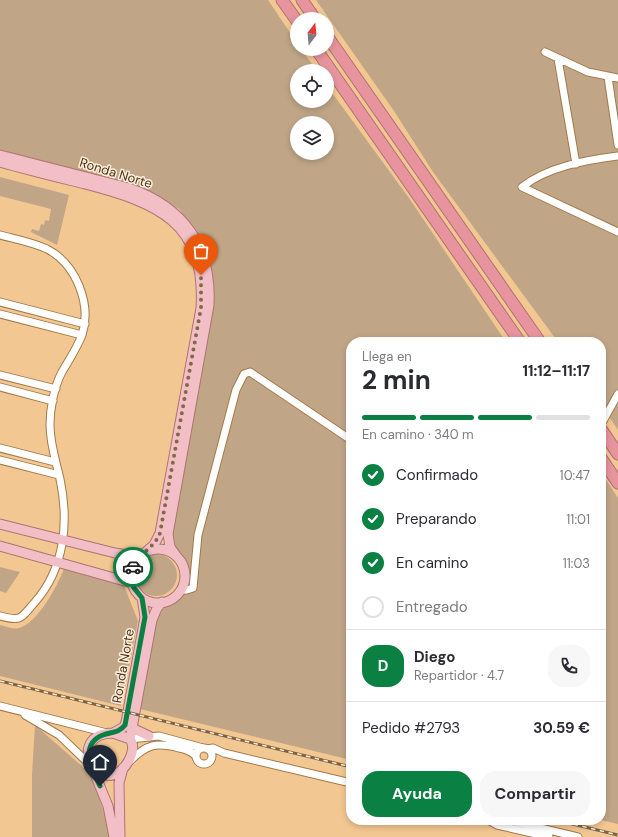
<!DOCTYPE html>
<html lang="es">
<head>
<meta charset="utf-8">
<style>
  :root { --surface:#fff; --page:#f7f7f7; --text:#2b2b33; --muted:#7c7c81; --line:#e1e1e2; --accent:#0b8043 }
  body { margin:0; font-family:"DM Sans",sans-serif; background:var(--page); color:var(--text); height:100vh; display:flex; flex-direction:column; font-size:15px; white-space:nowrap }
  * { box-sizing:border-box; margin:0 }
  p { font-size:13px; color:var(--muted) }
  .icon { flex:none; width:22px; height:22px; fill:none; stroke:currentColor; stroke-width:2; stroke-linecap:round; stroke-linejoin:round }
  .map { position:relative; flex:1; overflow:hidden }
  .details { position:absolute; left:346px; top:337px; width:260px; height:488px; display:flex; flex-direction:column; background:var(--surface); border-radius:16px; box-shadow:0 2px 6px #0003 }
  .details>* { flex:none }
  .needle { width:26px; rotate:16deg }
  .controls { position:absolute; left:290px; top:12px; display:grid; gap:8px }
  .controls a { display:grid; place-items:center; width:44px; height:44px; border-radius:50%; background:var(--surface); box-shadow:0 2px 6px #0003; font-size:20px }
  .pin { position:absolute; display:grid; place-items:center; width:34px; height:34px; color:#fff; margin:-41px -17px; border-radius:50% 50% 50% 0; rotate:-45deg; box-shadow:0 0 4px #0007 }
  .pin .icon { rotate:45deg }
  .courier { position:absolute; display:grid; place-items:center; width:40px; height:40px; margin:-20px; border:3px solid #0b8043; border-radius:50%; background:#fff; color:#222; box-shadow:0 1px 5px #0007 }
  .headline em { font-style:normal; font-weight:700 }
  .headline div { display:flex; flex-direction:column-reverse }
  .headline { display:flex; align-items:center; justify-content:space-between; height:68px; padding:0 16px }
  h1 { font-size:26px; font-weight:700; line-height:30px }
  .bar { display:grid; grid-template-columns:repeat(4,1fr); gap:6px 4px; align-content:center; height:48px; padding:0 16px }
  .bar i { height:5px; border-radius:3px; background:var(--line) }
  .bar .active { background:var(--accent) }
  .bar p { grid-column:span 4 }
  .line { display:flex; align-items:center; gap:10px; padding:0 16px; border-top:1px solid var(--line) }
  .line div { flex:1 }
  .round { display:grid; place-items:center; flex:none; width:42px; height:42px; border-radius:16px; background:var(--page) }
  ol { padding:0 16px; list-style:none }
  li { display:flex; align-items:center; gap:12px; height:44px }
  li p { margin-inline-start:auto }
  li .icon { padding:4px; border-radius:50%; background:var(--accent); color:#fff; stroke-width:4 }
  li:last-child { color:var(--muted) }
  li i { width:22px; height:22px; border:2px solid var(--line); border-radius:50% }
  .cta { display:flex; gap:8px; margin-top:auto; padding:8px 16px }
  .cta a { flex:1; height:46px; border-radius:16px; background:var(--accent); color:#fff; font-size:16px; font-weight:700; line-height:46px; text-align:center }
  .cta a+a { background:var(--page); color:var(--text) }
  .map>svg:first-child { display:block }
</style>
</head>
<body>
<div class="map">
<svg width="618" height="837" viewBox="0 0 618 837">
  <rect width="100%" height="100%" fill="#f3c792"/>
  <path fill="#c0a687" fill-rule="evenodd" d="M 0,0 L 268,0 L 297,43 L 297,49 L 301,49 L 317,71 L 297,71 L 297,101 L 327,101 L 327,86 L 409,198 L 506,342 L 351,342 L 351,760 L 140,709 L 156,620 L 164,607 L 178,598 L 187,584 L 187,569 L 176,548 L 172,533 L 214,302 L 211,265 L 196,232 L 179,209 L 143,188 L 0,150 ZM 297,123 L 327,123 L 327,153 L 297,153 Z
    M 316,0 L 618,0 L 618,430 L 601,405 L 601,342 L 558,342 L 433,172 L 394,111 Z
    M 0,177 L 69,195 L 57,245 L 31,232 L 32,229 L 39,231 L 41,224 L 44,225 L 45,220 L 49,221 L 51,209 L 0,196 Z
    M 601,472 L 618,498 L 618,824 L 601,820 Z
    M135 575a21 21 0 1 1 42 0a21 21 0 1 1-42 0Z
    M 0,567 L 20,572 L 6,593 L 0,591 Z
    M 64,569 L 123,583 L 138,621 L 121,706 L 0,676 L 0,625 C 6,626 12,630 19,628 C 38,623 57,586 64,569 Z
    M 35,725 L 92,775 L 109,829 L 109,837 L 32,837 L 32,775 Z"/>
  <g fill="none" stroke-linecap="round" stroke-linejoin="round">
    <g stroke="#a37b48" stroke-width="9">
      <path id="minor" d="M 545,52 L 588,72 L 618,78
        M 558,59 L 576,164
        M 608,77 L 618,145
        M 618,156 C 586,160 547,167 522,187 L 618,232
        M 0,235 C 15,239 32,242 47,249 C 76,264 92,304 82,335 C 77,348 69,360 62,372 C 54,387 50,408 50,425 C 50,444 56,461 60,479 C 69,521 65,568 35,602 C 21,618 22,622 0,616
        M 0,302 L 85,324
        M 0,314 L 82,335
        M 0,375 L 56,389
        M 0,387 L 53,401
        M 603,421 L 618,394
        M 0,448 L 55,462
        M 0,460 L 59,475
        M 181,590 L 187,590 L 193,588 L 198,535 L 236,390 L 244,374 L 250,372 L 256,376 L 351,440
        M 0,706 L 107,733
        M 25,715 L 59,735 L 84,759 L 90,763
        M 130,739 L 159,736 L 203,748
        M196 756a8 8 0 1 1 16 0a8 8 0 1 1-16 0Z
        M 207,749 L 213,748 L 224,753 L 351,783
        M 130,761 C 147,744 156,742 179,748 C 185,749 191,751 196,756
        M 488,820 L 497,825 L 549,837
        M 507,820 L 578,837"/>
    </g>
    <g stroke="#af7372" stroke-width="11">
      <path id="major" d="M 0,155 L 129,188 C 184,207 212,247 209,305 L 168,534 L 170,547 L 177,557
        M 0,162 C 28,170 57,177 85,184 C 158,203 206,222 201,308 L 160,533 L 154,545 L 147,551
        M 0,524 L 115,553 L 139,557
        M 0,546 L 132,583
        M131 576a27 27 0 1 1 54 0a27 27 0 1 1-54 0Z
        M 132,728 L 149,736
        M 113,733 L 124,727 L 126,722 L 145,617 L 142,598
        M 113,733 L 130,739 C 135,746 132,755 128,762 C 102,804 62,734 113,733 Z
        M 130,739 L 152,620 L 157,608 L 162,602
        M 92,767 L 108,806 L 114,837
        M 120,837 L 119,783 L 123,768"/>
    </g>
    <g stroke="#af7372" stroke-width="13">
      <path id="highway" d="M 282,0 L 297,21
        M 302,0 L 315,19
        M 327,36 L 540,342
        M 316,49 L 520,342
        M 601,429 L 618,454
        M 601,458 L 618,483"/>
    </g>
    <use href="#minor" stroke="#fff" stroke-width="7"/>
    <use href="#major" stroke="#f1bfc5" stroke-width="9"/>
    <use href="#highway" stroke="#e7949e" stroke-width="11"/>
    <g stroke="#7d6344" stroke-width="3">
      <path id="rail" d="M 0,681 L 351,767
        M 556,820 L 618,835"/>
    </g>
    <use href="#rail" stroke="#ffedd8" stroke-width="1.5" stroke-dasharray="4.5" stroke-linecap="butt"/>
  </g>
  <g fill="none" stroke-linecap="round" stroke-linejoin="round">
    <path stroke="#846949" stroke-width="4" stroke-dasharray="0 7.2" d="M 133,567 C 139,552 154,549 160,533 L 201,308 L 201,275"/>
    <path stroke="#0b8043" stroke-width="5" d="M 100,786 C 92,770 79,744 103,735 C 111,732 119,733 125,725 L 145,617 L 142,598 L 134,588 L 132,582 L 133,567"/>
  </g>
  <g text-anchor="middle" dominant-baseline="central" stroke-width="3" stroke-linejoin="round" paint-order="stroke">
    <g font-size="13" fill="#483621" stroke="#ffedd8">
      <text transform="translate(116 173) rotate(17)">Ronda Norte</text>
      <text transform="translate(123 666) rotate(-80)">Ronda Norte</text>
    </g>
  </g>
</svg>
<div class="controls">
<a><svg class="needle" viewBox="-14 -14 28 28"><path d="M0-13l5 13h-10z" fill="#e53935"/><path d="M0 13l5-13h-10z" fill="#7c7c81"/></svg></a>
<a><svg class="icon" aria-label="locate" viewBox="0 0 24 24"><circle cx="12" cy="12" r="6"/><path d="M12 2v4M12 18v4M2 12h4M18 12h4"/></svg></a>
<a><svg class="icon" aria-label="layers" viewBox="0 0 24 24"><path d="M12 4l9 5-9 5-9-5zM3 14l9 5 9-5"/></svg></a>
</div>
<div class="pin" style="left:201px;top:275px;background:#ea580c"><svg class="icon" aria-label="bag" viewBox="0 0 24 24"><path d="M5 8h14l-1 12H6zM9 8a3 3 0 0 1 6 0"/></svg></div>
<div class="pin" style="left:100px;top:786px;background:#1f2937"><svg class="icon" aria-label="home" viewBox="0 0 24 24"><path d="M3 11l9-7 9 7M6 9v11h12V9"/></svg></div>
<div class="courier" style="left:133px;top:567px"><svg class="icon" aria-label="car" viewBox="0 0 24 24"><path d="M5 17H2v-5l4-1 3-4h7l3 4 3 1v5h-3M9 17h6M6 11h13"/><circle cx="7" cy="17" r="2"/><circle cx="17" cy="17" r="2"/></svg></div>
<section class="details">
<div class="headline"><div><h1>2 min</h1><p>Llega en</p></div><em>11:12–11:17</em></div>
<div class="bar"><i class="active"></i><i class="active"></i><i class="active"></i><i></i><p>En camino · 340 m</p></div>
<ol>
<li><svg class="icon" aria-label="check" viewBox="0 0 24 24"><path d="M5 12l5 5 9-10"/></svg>Confirmado<p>10:47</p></li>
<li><svg class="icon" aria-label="check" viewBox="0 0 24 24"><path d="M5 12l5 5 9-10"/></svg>Preparando<p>11:01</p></li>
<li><svg class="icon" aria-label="check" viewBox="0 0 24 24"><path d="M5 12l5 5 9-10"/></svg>En camino<p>11:03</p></li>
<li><i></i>Entregado</li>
</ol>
<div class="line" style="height:72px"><b class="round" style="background:var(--accent);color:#fff">D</b><div><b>Diego</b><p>Repartidor · 4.7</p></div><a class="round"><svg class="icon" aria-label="phone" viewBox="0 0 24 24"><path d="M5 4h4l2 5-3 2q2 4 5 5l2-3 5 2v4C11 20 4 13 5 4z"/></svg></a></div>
<div class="line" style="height:52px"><div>Pedido #2793</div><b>30.59 €</b></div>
<div class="cta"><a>Ayuda</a><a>Compartir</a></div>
</section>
</div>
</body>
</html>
